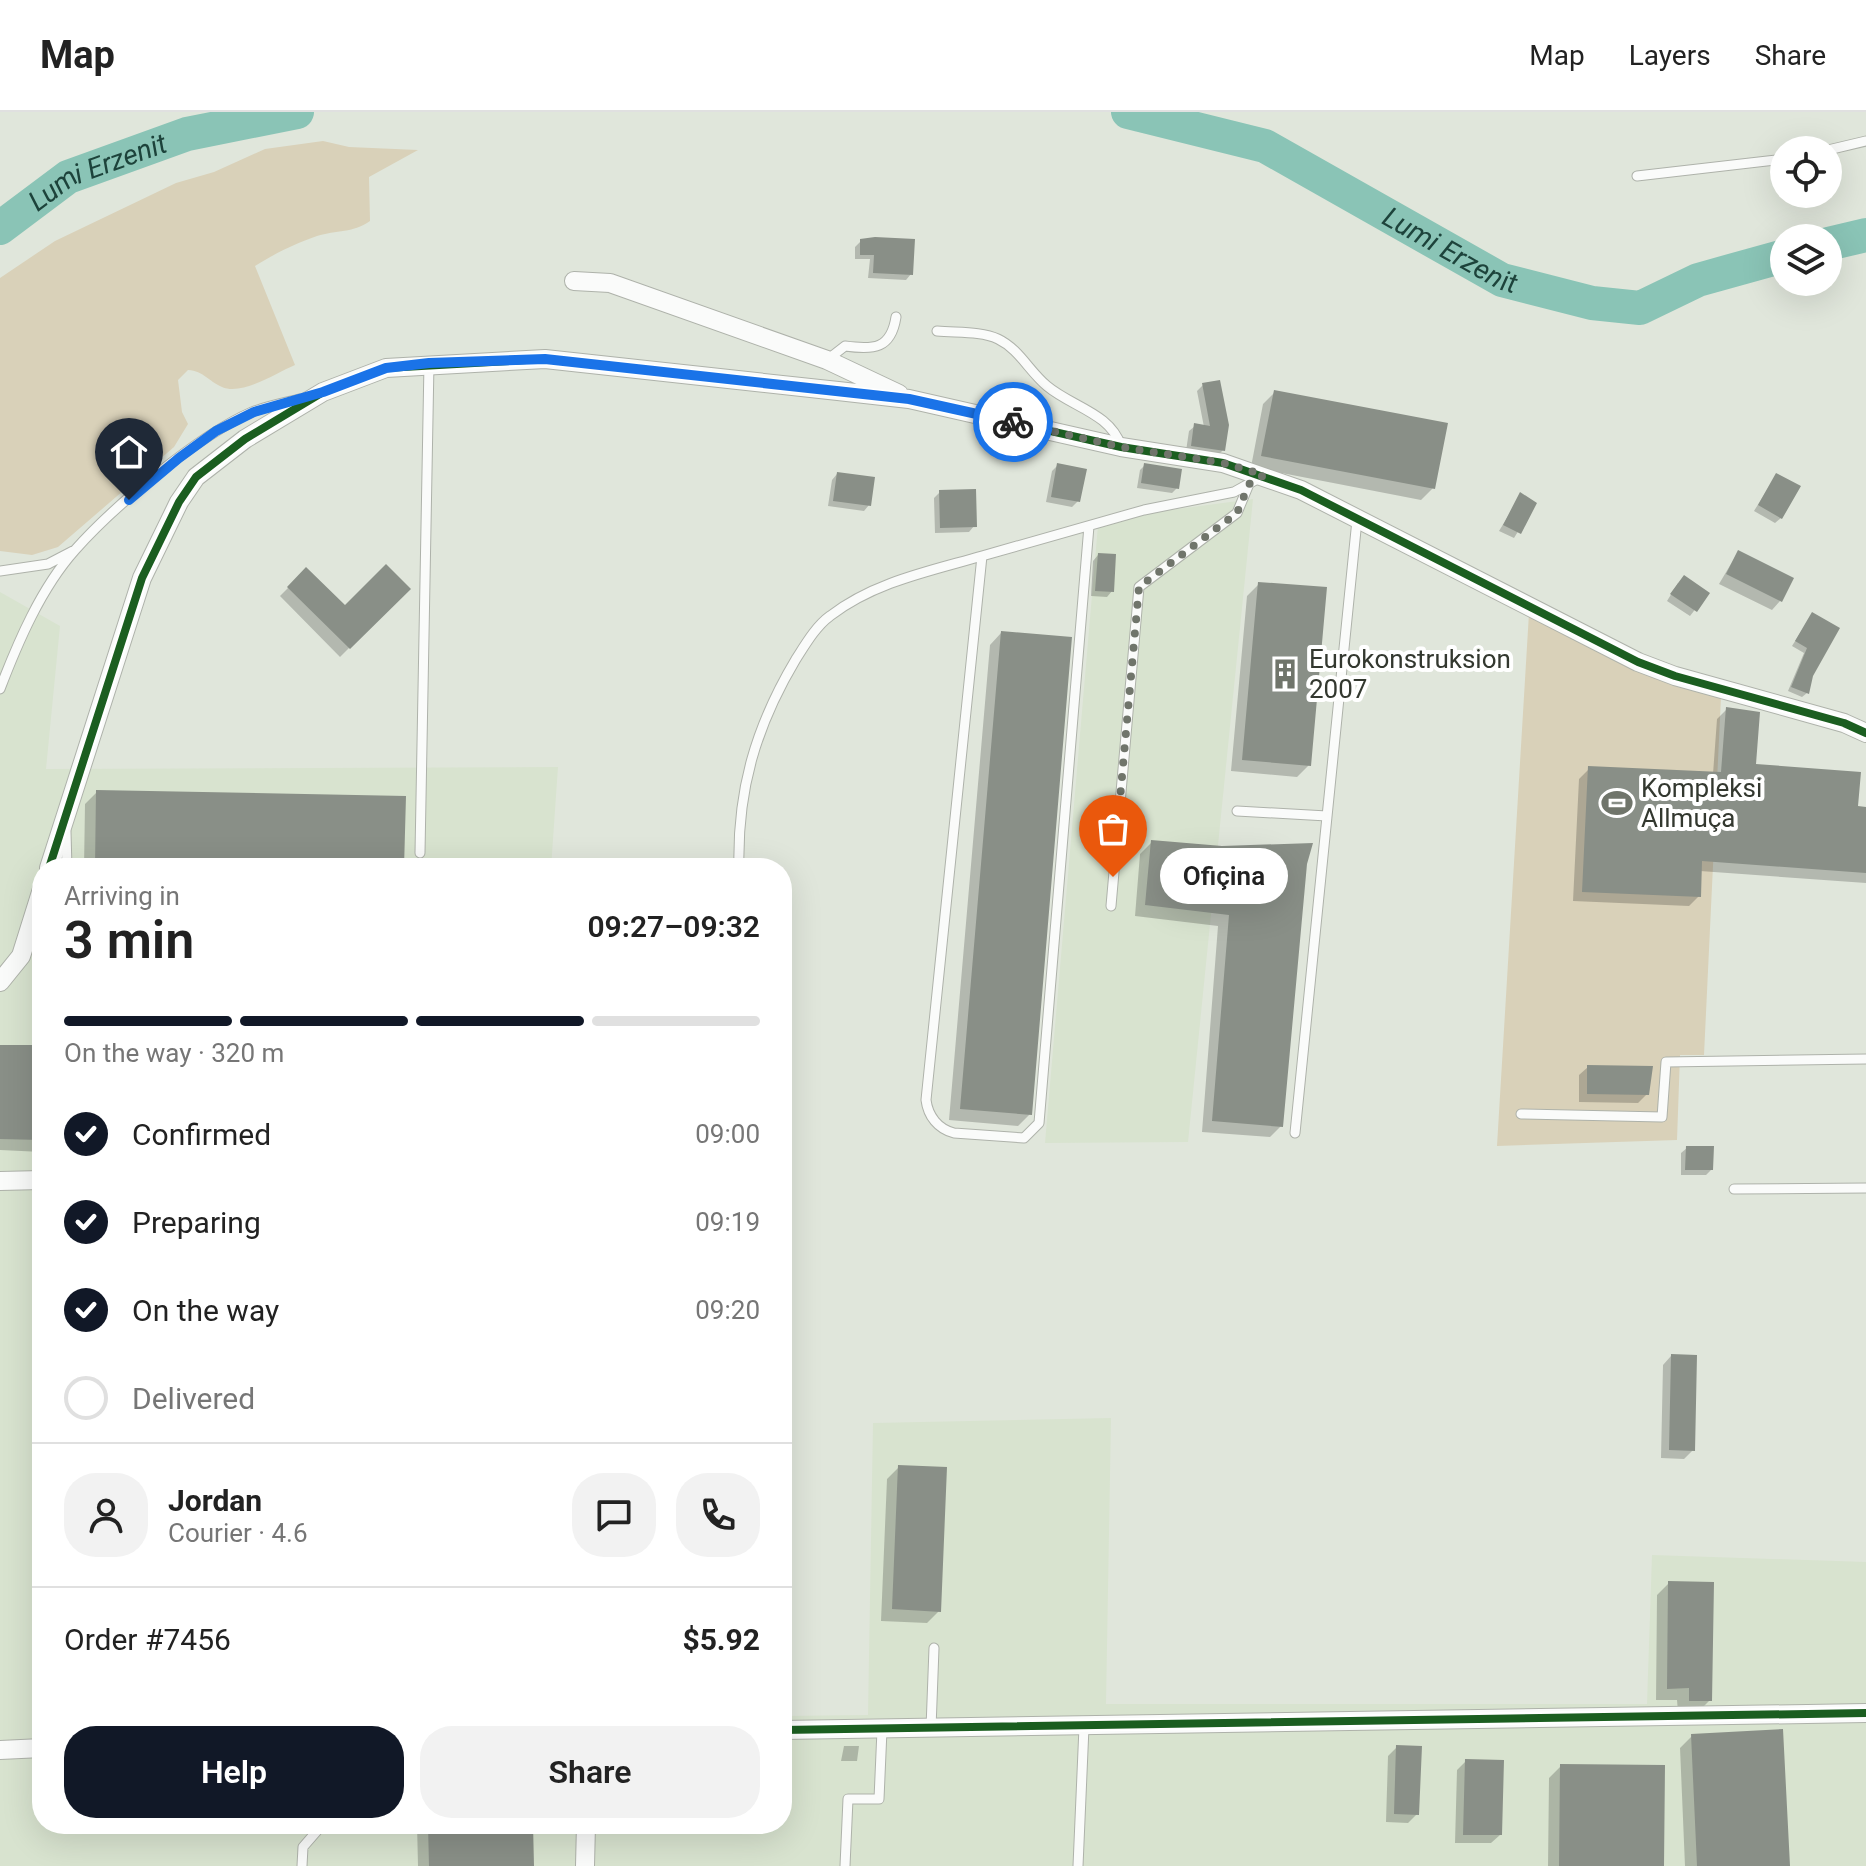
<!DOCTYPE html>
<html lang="en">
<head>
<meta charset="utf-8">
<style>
  :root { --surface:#fff; --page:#f2f2f2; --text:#222; --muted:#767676; --line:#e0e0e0; --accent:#111827 }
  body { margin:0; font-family:Roboto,sans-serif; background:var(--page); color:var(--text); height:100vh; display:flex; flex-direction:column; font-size:30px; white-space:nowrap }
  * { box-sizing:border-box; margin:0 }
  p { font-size:26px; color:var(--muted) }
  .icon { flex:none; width:44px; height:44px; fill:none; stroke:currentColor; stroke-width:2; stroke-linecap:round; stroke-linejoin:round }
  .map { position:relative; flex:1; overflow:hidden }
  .panel { position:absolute; left:32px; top:746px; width:760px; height:976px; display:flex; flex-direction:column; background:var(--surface); border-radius:32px; box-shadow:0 8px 32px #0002 }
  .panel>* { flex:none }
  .fabs { position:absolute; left:1770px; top:24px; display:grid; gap:16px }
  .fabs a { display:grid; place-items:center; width:72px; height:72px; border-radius:50%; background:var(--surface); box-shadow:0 8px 32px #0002; font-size:40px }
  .pin { position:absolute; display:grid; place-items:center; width:68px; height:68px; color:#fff; margin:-82px -34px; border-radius:50% 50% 50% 0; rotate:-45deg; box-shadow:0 0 8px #0007 }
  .pin .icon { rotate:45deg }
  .courier { position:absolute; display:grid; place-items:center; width:80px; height:80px; margin:-40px; border:6px solid #1a73e8; border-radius:50%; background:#fff; color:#222; box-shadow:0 2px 10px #0007 }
  .bubble { position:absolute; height:56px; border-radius:28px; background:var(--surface); box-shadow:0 8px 32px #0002; font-size:26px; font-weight:600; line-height:56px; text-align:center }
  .overview em { font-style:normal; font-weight:600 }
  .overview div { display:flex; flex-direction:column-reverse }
  .overview { display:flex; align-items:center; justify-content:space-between; height:136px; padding:0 32px }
  h1 { font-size:52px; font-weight:600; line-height:60px }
  .bar { display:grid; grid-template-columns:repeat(4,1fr); gap:12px 8px; align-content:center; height:96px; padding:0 32px }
  .bar i { height:10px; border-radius:6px; background:var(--line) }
  .bar .active { background:var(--accent) }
  .bar p { grid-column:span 4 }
  .line { display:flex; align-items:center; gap:20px; padding:0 32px; border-top:2px solid var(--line) }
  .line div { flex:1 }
  .round { display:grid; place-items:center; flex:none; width:84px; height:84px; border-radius:32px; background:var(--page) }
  ol { padding:0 32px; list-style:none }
  li { display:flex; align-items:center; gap:24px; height:88px }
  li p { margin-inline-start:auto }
  li .icon { padding:8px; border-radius:50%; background:var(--accent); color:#fff; stroke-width:4 }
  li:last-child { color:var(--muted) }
  li i { width:44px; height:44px; border:4px solid var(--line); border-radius:50% }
  .button { display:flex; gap:16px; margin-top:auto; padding:16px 32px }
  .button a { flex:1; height:92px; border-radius:32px; background:var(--accent); color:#fff; font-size:32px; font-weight:600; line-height:92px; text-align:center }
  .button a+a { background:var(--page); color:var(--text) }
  header { display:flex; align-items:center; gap:48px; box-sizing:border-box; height:112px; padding:0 40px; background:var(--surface); border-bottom:2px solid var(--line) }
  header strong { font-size:38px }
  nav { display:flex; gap:44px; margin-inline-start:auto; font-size:28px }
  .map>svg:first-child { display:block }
</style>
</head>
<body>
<header>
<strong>Map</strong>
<nav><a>Map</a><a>Layers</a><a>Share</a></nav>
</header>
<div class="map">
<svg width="1866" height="1754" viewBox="0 0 1866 1754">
  <rect width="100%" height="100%" fill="#e0e6db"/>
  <path fill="#d8e3cf" d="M 1253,387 L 1188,1030 L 1045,1031 L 1098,413 L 1170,398 Z
    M 0,480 L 60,514 L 46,657 L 558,655 L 551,756 L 42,756 L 42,1712 L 782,1712 L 782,1604 L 868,1603 L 873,1311 L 1111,1306 L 1106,1592 L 1647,1592 L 1652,1443 L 1866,1450 L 1866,1754 L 0,1754 Z"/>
  <path fill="#d9d1b9" d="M 323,29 L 349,35 L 418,38 L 369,65 L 370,109 C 354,121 336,118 317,124 C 294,132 276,141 255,154 L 295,253 C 276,261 242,284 222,275 C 208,269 204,259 188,258 L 178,268 L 182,300 L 188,312 L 174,335 L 58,435 L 32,443 L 0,439 L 0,166 L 55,129 L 176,71 L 214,60 L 265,37 Z
    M 1529,501 L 1721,585 L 1704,943 L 1680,943 L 1677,1028 L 1497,1034 Z"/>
  <path fill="#0003" d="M 861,129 L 911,162 L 906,168 L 868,166 L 870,147 L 855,147 L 855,135 Z
    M 1203,273 L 1223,338 L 1217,344 L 1186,339 L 1189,319 L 1195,314 L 1204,315 L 1197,279 Z
    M 1275,280 L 1433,376 L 1421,388 L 1251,355 L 1263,292 Z
    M 1058,353 L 1078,389 L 1072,395 L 1046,390 L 1052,359 Z
    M 1145,353 L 1177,376 L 1172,381 L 1137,376 L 1140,358 Z
    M 837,362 L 869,393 L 864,399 L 828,394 L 832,368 Z
    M 1776,363 L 1781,406 L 1775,411 L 1754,399 Z
    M 940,380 L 974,414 L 969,420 L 935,421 L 934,386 Z
    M 1521,383 L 1535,392 L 1514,426 L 1499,419 Z
    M 1738,440 L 1780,489 L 1772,498 L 1719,472 Z
    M 1098,443 L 1112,479 L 1107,485 L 1091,484 L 1093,449 Z
    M 306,458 L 345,496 L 408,477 L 340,545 L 280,484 Z
    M 1678,471 L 1707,482 L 1690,504 L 1667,489 Z
    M 1259,472 L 1309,653 L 1297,665 L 1231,659 L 1247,484 Z
    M 1812,502 L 1807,581 L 1802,585 L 1788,579 L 1804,541 L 1792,534 Z
    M 1001,521 L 1030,1002 L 1018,1014 L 949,1008 L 990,533 Z
    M 1727,597 L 1754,654 L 1855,696 L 1866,697 L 1866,771 L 1700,759 L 1699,784 L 1689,794 L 1573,789 L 1579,667 L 1589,657 L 1713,662 L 1717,607 Z
    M 97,680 L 402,756 L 84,756 L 85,692 Z
    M 1152,730 L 1305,752 L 1281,1014 L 1270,1025 L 1202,1020 L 1218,814 L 1135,804 L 1140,742 Z
    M 42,853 L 42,1040 L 0,1038 L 0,935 L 37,935 L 38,857 Z
    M 1588,955 L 1647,982 L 1638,991 L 1579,990 L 1579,963 Z
    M 1687,1036 L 1711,1058 L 1706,1063 L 1681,1063 L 1681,1041 Z
    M 1671,1244 L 1693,1338 L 1684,1347 L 1661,1346 L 1663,1253 Z
    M 899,1355 L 939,1499 L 927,1511 L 881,1509 L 887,1367 Z
    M 1669,1471 L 1710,1588 L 1698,1600 L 1678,1600 L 1677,1588 L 1656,1588 L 1657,1483 Z
    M 1692,1624 L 1788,1754 L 1685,1754 L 1680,1636 Z
    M 844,1634 L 859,1634 L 857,1649 L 841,1649 Z
    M 1397,1635 L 1417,1702 L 1408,1711 L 1386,1710 L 1388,1644 Z
    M 1466,1649 L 1500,1723 L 1491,1731 L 1455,1731 L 1457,1658 Z
    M 1561,1654 L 1662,1754 L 1548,1754 L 1549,1666 Z
    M 417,1712 L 531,1712 L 532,1754 L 418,1754 Z"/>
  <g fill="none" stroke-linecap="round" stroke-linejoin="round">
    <g stroke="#8ac4b6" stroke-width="34">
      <path id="s1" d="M 1128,0 L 1265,34 L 1502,168 L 1592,191 L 1640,196 L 1698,168 L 1784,144"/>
      <path id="s2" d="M 0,116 L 68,65 L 187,22 L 297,0"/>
      <path d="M 1828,132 L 1866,123"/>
    </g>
  </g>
  <path fill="#898f87" d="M 875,125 L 915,127 L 913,163 L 873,161 L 874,143 L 860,143 L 860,127 Z
    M 1220,268 L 1229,313 L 1225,339 L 1191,334 L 1194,311 L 1210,314 L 1202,271 Z
    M 1274,278 L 1448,311 L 1435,377 L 1261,344 Z
    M 1057,351 L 1087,357 L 1080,390 L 1051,385 Z
    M 1144,351 L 1182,357 L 1179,377 L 1141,371 Z
    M 837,360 L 875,365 L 871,394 L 833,389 Z
    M 1776,361 L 1801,374 L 1782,407 L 1758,393 Z
    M 976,377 L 977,415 L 940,416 L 939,378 Z
    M 1520,380 L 1537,391 L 1521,422 L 1503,413 Z
    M 1738,438 L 1794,466 L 1782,490 L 1726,462 Z
    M 1098,441 L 1116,442 L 1114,480 L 1095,479 Z
    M 386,452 L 411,477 L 350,537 L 287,475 L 306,455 L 345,493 Z
    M 1684,463 L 1710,481 L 1697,500 L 1670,482 Z
    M 1258,470 L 1327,475 L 1311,654 L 1242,648 Z
    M 1812,500 L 1840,516 L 1813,564 L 1809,582 L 1791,575 L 1807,536 L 1795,529 Z
    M 1001,519 L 1072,525 L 1032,1003 L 960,997 Z
    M 1726,595 L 1760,600 L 1756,652 L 1861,660 L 1858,694 L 1866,695 L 1866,761 L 1702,749 L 1701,785 L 1582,780 L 1588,654 L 1721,660 Z
    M 96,678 L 406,684 L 404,756 L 95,756 Z
    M 1151,728 L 1222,734 L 1313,731 L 1307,752 L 1283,1015 L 1212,1009 L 1229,803 L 1145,793 Z
    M 0,933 L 42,933 L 42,1028 L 0,1027 Z
    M 1587,953 L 1653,954 L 1649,983 L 1587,982 Z
    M 1686,1034 L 1714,1034 L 1713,1058 L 1685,1058 Z
    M 1671,1242 L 1697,1243 L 1695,1339 L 1669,1338 Z
    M 898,1353 L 947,1355 L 941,1500 L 892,1497 Z
    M 1668,1469 L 1714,1470 L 1712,1589 L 1689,1589 L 1689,1576 L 1667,1577 Z
    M 1783,1617 L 1790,1754 L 1697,1754 L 1691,1622 Z
    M 1396,1633 L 1422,1634 L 1419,1703 L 1394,1702 Z
    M 1465,1647 L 1504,1648 L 1502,1723 L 1463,1723 Z
    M 1560,1652 L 1665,1653 L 1664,1754 L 1559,1754 Z
    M 428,1712 L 533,1712 L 534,1754 L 429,1754 Z"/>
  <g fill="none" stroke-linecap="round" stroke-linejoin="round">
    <g stroke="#aeb2aa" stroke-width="11">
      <path id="service" d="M 1828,38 L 1866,29
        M 1637,64 L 1784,47
        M 937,219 C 957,221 981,219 998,227 C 1019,237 1029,259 1047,274 C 1072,295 1110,301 1121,334
        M 827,248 L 845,234 C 874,238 891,237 896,205
        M 1089,414 L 1039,1011 L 1024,1026 L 954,1021 C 938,1017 928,1004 926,988 L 982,444 L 1144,398 L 1234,380 L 1261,365
        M 0,459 L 48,452 L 73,439
        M 0,577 C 18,530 41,476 75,438 C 114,394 199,323 252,300 C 267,294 284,291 299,287
        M 1237,699 L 1327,704
        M 66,720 L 67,756
        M 420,741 L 429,251
        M 739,756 C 737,678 756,614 796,547 C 805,533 816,514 830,504 C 874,470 930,459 982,444
        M 1111,794 L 1139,475 L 1237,401 L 1249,372
        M 1521,1002 L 1662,1005 L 1666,950 L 1866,947
        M 1295,1021 L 1357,408
        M 1734,1077 L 1866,1076
        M 931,1616 L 934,1536
        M 302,1754 L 303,1735 L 323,1712
        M 845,1754 L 848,1687 L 879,1687 L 882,1618
        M 1078,1754 L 1084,1615"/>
    </g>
    <g stroke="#aeb2aa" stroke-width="20">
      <path id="minor" d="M 574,169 L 610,171 L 827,248 L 899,282
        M 49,756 L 142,466 L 179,390 L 196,365 L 245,327 L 323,280 L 386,256 L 545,247 L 838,279 L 909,287 L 1121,335 L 1223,351 L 1301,378 L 1638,550 L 1675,564 L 1844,611 L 1866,621
        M 0,870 L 21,844 L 42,777
        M 0,1069 L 42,1068
        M 782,1618 L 1866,1601
        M 0,1638 L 42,1636
        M 585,1754 L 586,1712"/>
    </g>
    <use href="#service" stroke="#fafbfa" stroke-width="9"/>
    <use href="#minor" stroke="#fafbfa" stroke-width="18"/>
    <g stroke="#fff" stroke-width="13">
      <path id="cycleway" d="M 49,756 L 142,466 L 179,390 L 196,365 L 245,327 L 323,280 L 386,256 L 545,247 L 838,279 L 909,287 L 1121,335 L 1223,351 L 1301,378 L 1638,550 L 1675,564 L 1844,611 L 1866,621
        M 782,1618 L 1866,1601"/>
    </g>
    <use href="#cycleway" stroke="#1b5e20" stroke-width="8"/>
  </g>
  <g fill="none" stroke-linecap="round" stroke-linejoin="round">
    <path stroke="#70756b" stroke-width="8" stroke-dasharray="0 14.4" d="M 1013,310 L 1121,335 L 1223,351 L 1264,363 L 1249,372 L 1237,401 L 1139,475 L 1113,765"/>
    <path stroke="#1a73e8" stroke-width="10" d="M 129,388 L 179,346 L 216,319 L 254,300 L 323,280 L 386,256 L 429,251 L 545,247 L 909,287 L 1013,310"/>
  </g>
  <defs>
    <g id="building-bare" transform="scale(2.4)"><path d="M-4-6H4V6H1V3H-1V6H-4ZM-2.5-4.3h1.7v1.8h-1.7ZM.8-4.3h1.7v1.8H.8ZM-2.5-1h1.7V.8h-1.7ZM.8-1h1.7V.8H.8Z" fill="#70756b" stroke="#fff" stroke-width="2.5" paint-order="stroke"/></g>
    <g id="stadium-bare" transform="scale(2.4)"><path d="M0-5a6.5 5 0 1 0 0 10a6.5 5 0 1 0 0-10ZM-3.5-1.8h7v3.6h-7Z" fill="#70756b" stroke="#fff" stroke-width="2.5" paint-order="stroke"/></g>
  </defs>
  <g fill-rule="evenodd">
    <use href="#building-bare" x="1285" y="562"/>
    <use href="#stadium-bare" x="1617" y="691"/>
  </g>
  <g text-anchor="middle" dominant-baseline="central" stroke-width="8" stroke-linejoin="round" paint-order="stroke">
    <g font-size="26" fill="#33382f" stroke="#fff" text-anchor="start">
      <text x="1309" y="547">Eurokonstruksion<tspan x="1309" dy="30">2007</tspan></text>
      <text x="1641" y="676">Kompleksi<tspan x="1641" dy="30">Allmuça</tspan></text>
    </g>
    <g font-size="28" font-style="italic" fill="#1d433b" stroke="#fff">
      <text stroke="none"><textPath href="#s2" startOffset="114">Lumi Erzenit</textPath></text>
      <text stroke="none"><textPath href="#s1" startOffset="354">Lumi Erzenit</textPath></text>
    </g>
  </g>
</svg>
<div class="fabs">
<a><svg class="icon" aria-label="locate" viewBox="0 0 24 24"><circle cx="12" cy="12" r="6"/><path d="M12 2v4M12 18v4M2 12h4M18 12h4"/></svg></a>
<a><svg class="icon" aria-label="layers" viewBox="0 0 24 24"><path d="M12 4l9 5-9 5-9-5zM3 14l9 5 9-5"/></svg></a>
</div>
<div class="pin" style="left:1113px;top:765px;background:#ea580c"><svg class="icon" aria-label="bag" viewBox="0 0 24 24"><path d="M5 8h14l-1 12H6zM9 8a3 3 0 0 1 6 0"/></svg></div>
<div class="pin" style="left:129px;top:388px;background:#1f2937"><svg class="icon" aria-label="home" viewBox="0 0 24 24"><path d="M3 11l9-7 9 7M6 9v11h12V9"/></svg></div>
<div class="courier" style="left:1013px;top:310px"><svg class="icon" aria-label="bike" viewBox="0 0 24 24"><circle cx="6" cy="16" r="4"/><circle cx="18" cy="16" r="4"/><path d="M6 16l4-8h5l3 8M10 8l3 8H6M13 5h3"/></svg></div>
<div class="bubble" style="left:1160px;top:736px;width:128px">Ofiçina</div>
<section class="panel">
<div class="overview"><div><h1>3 min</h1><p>Arriving in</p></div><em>09:27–09:32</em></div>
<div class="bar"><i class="active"></i><i class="active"></i><i class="active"></i><i></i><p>On the way · 320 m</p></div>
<ol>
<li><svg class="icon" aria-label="check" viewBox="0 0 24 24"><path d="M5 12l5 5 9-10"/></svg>Confirmed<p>09:00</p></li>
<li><svg class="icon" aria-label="check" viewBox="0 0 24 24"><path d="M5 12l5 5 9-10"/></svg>Preparing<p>09:19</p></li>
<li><svg class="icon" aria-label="check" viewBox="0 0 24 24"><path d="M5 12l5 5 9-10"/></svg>On the way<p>09:20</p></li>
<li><i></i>Delivered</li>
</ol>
<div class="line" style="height:144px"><a class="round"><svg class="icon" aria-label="person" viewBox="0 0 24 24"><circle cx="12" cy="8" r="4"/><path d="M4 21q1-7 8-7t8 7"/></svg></a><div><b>Jordan</b><p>Courier · 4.6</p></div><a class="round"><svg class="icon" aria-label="chat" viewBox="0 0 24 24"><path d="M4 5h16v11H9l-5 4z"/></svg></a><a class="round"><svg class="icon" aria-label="phone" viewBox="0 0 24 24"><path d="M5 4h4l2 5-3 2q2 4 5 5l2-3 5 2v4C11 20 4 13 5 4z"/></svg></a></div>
<div class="line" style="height:104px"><div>Order #7456</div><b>$5.92</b></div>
<div class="button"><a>Help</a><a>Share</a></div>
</section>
</div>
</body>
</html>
